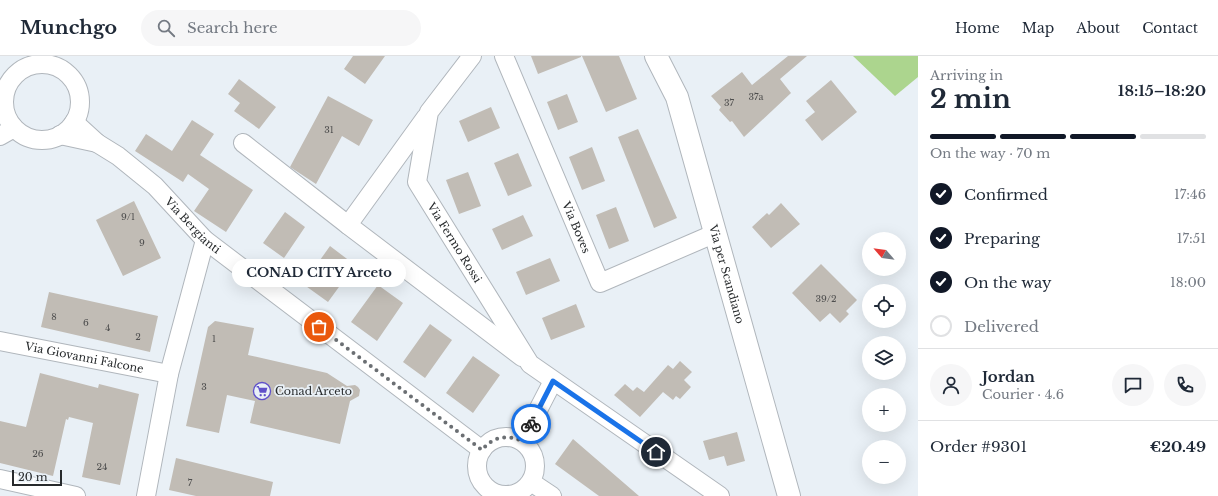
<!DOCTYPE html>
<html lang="en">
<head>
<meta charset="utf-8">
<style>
  :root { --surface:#fff; --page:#f6f6f7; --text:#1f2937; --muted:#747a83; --line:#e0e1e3; --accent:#111827 }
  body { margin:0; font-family:"Libre Baskerville",serif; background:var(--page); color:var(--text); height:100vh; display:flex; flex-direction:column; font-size:15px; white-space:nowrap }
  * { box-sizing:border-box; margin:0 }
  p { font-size:13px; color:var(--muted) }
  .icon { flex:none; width:22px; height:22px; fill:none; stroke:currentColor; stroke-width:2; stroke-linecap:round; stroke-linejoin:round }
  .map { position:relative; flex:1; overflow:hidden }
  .side { display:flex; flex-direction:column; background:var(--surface); width:300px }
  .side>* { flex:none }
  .needle { width:26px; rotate:298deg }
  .buttons { position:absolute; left:862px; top:176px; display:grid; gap:8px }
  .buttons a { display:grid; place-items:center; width:44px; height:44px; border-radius:50%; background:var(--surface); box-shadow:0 4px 16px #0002; font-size:20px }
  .scale { position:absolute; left:12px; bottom:10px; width:50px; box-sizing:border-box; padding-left:4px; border:2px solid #272a2c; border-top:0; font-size:11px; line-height:14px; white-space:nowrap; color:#272a2c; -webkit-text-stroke:3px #e9f0f6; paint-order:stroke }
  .pin { position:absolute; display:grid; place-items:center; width:34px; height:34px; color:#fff; margin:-17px; border:2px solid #fff; border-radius:50%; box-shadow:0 1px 4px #0007 }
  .courier { position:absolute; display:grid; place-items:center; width:40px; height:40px; margin:-20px; border:3px solid #1a73e8; border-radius:50%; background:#fff; color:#222; box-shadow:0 1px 5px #0007 }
  .bubble { position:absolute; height:28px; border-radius:14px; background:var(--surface); box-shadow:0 4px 16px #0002; font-size:13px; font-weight:800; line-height:28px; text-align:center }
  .headline em { font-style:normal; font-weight:800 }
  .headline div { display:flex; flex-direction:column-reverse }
  .headline { display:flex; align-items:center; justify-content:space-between; height:68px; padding:0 12px }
  h1 { font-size:26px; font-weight:800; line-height:30px }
  .bar { display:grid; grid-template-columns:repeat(4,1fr); gap:6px 4px; align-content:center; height:48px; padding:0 12px }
  .bar i { height:5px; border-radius:3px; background:var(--line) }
  .bar .active { background:var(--accent) }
  .bar p { grid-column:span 4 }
  .line { display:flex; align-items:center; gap:10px; padding:0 12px; border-top:1px solid var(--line) }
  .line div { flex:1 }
  .round { display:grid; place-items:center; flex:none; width:42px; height:42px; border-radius:21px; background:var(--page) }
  ol { padding:0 12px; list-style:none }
  li { display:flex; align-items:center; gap:12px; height:44px }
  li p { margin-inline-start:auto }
  li .icon { padding:4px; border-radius:50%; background:var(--accent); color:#fff; stroke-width:4 }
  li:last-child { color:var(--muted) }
  li i { width:22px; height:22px; border:2px solid var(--line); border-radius:50% }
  header { display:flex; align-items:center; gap:24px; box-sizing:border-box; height:56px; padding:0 20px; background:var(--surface); border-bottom:1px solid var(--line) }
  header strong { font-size:19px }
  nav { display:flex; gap:22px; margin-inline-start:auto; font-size:14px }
  .search { width:280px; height:36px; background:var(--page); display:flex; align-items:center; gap:10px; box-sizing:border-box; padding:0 14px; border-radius:22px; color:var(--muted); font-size:15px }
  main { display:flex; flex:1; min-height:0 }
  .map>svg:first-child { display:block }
</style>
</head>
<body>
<header>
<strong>Munchgo</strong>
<div class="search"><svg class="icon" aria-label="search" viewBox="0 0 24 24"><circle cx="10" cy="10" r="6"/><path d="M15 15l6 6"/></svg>Search here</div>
<nav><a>Home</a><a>Map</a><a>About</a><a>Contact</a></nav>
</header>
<main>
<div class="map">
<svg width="918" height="440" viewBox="0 0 918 440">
  <rect width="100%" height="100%" fill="#e9f0f6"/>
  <path fill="#acd58e" d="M 853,0 L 918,0 L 918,21 L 895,40 Z"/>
  <path fill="#c1bcb5" d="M 353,0 L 385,0 L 365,28 L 344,13 Z
    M 531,0 L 581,0 L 581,1 L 538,18 Z
    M 582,0 L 619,0 L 637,43 L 606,56 Z
    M 788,0 L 807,0 L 780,23 L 791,37 L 744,81 L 732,65 L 730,66 L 719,54 L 721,51 L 711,40 L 742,16 L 752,29 Z
    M 239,23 L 276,51 L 259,73 L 234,55 L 240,47 L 228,38 Z
    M 831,24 L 857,56 L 822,85 L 805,64 L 815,56 L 806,45 Z
    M 567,38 L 578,66 L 558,74 L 547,46 Z
    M 328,40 L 373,64 L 359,90 L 342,80 L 316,128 L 290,111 Z
    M 491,51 L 500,72 L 468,86 L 459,65 Z
    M 192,64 L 214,78 L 200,99 L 253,134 L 226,176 L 194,155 L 209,133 L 188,118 L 183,126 L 135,95 L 146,78 L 172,95 Z
    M 638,73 L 677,162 L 654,172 L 618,81 Z
    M 592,91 L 605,125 L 582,134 L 569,101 Z
    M 518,97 L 532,130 L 508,140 L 494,107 Z
    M 468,116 L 481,150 L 459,158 L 446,124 Z
    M 134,145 L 161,202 L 123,220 L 96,164 Z
    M 781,147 L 800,168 L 771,192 L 752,171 L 767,157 L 769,159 Z
    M 616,151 L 629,185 L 609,193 L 596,159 Z
    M 285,156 L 305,171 L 284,202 L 263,187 Z
    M 523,159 L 533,180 L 502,194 L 492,173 Z
    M 330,190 L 355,209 L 328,246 L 303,228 Z
    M 550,202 L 560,225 L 526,239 L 516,216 Z
    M 821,208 L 857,244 L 846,255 L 849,258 L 840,267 L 830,257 L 820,266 L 792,237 Z
    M 378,229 L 403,247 L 377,285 L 351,266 Z
    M 49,236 L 158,260 L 150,296 L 41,271 Z
    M 576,248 L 585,271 L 551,284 L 542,262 Z
    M 215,265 L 254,272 L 248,299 L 327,317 L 347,330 L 355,329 L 358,331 L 360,334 L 359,340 L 350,345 L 340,388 L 250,367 L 255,345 L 227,339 L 219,377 L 186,370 L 208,271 Z
    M 430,268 L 452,284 L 425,322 L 403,306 Z
    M 473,300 L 500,319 L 473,357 L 446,337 Z
    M 680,305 L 692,316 L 684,324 L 691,331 L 680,343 L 676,340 L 673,344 L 663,336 L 640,361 L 614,339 L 625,328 L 633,335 L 637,331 L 644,336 L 668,309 L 673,313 Z
    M 40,317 L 98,332 L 99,328 L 139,338 L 120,429 L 82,421 L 93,367 L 69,361 L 68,364 L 66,363 L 53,420 L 0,407 L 0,365 L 26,371 Z
    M 737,376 L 745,405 L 727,410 L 724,400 L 709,404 L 703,385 Z
    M 573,383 L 639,440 L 599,440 L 555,408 Z
    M 176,402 L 273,426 L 270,440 L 196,440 L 169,434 Z"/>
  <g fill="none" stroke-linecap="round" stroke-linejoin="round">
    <g stroke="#b0b6bc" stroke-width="20">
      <g id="street">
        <path id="s1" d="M 472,0 L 429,56 L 417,126 L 530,308 L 720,440"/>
        <path id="s2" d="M 504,0 L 600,227 L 716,177"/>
        <circle cx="42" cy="46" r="38"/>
        <path d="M 426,61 L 348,169 L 522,301"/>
        <path d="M 60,79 L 97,87 L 74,66"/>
        <path d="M 0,80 L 14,72"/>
        <path id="s3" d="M 97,87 L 118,100 L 155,130 L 205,184 L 482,394"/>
        <path d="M 243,87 L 348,169"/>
        <path id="s4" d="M 0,285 L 169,318"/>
        <circle cx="506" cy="410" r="29"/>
        <path d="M 522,385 L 553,325"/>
        <path d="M 0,423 L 76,440"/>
        <path d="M 531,426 L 552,440"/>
        <path d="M 146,440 L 169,318 L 205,184"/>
      </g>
    </g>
    <g stroke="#b0b6bc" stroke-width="24">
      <g id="secondary">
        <path id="s5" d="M 656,0 L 677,41 L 789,440"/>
      </g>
    </g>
    <use href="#street" stroke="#fff" stroke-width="18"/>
    <use href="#secondary" stroke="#fff" stroke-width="22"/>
  </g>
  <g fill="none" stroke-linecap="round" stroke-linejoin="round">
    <path stroke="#6b6f73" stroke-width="4" stroke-dasharray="0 7.2" d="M 319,271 L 482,394 C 493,381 506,378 522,385 L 531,368"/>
    <path stroke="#1a73e8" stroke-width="5" d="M 531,368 L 553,325 L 656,396"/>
  </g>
  <defs>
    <g id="supermarket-ring" transform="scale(0.9)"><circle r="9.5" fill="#e9f0f6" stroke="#5f50c9" stroke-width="1.5"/><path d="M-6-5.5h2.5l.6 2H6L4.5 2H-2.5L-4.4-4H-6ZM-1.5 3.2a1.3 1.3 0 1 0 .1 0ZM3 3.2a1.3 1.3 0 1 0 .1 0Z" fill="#5f50c9"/></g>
  </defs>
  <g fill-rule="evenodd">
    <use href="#supermarket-ring" x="262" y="335"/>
  </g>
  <g text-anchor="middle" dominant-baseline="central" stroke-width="3.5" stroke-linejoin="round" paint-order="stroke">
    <g font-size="9" fill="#4e4e4e">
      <text x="756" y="40">37a</text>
      <text x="729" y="46">37</text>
      <text x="329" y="73">31</text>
      <text x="128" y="160">9/1</text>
      <text x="142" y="186">9</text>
      <text x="826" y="242">39/2</text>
      <text x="54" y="260">8</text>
      <text x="86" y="266">6</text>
      <text x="108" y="271">4</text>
      <text x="138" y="280">2</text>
      <text x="214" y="282">1</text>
      <text x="204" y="330">3</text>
      <text x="38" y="397">26</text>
      <text x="102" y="410">24</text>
      <text x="190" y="426">7</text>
    </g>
    <g font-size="11" fill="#272a2c" stroke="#e9f0f6">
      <text stroke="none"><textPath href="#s3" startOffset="127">Via Bergianti</textPath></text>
      <text stroke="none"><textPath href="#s2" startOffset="186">Via Boves</textPath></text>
      <text stroke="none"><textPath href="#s1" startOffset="213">Via Fermo Rossi</textPath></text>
      <text stroke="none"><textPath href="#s5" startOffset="230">Via per Scandiano</textPath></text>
      <text stroke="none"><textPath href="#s4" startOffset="86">Via Giovanni Falcone</textPath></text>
    </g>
    <g font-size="11" fill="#272a2c" stroke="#e9f0f6" text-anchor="start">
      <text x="275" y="335">Conad Arceto</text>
    </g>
  </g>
</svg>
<div class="buttons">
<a><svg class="needle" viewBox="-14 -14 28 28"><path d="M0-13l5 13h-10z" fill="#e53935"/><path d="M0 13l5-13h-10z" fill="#747a83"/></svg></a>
<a><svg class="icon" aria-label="locate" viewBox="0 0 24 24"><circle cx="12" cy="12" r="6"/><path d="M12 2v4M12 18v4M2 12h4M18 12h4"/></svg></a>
<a><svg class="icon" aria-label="layers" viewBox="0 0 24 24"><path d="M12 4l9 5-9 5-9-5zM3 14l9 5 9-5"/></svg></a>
<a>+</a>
<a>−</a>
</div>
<div class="scale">20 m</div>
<div class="pin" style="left:319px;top:271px;background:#ea580c"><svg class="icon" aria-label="bag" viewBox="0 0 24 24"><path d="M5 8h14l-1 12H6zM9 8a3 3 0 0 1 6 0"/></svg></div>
<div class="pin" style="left:656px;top:396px;background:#1f2937"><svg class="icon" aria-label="home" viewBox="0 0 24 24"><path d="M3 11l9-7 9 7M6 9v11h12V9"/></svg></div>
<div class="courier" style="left:531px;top:368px"><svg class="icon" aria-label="bike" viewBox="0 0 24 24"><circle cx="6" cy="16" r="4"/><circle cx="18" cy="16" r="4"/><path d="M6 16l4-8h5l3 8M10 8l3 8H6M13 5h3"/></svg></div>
<div class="bubble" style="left:232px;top:203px;width:174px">CONAD CITY Arceto</div>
</div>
<section class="side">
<div class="headline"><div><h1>2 min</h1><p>Arriving in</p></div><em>18:15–18:20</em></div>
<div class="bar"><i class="active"></i><i class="active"></i><i class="active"></i><i></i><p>On the way · 70 m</p></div>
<ol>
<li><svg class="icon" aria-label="check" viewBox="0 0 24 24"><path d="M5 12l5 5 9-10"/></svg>Confirmed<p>17:46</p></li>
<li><svg class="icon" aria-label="check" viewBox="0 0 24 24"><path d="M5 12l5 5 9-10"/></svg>Preparing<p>17:51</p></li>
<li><svg class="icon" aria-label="check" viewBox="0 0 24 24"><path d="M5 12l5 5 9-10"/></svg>On the way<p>18:00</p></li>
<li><i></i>Delivered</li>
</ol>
<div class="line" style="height:72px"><a class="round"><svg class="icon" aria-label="person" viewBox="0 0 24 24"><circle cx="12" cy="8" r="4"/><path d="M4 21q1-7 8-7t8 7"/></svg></a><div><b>Jordan</b><p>Courier · 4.6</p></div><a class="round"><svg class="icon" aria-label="chat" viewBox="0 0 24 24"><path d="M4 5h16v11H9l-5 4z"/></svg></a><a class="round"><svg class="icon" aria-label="phone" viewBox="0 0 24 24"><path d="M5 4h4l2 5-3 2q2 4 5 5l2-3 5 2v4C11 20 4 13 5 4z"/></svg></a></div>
<div class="line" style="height:52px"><div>Order #9301</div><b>€20.49</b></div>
</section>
</main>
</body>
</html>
